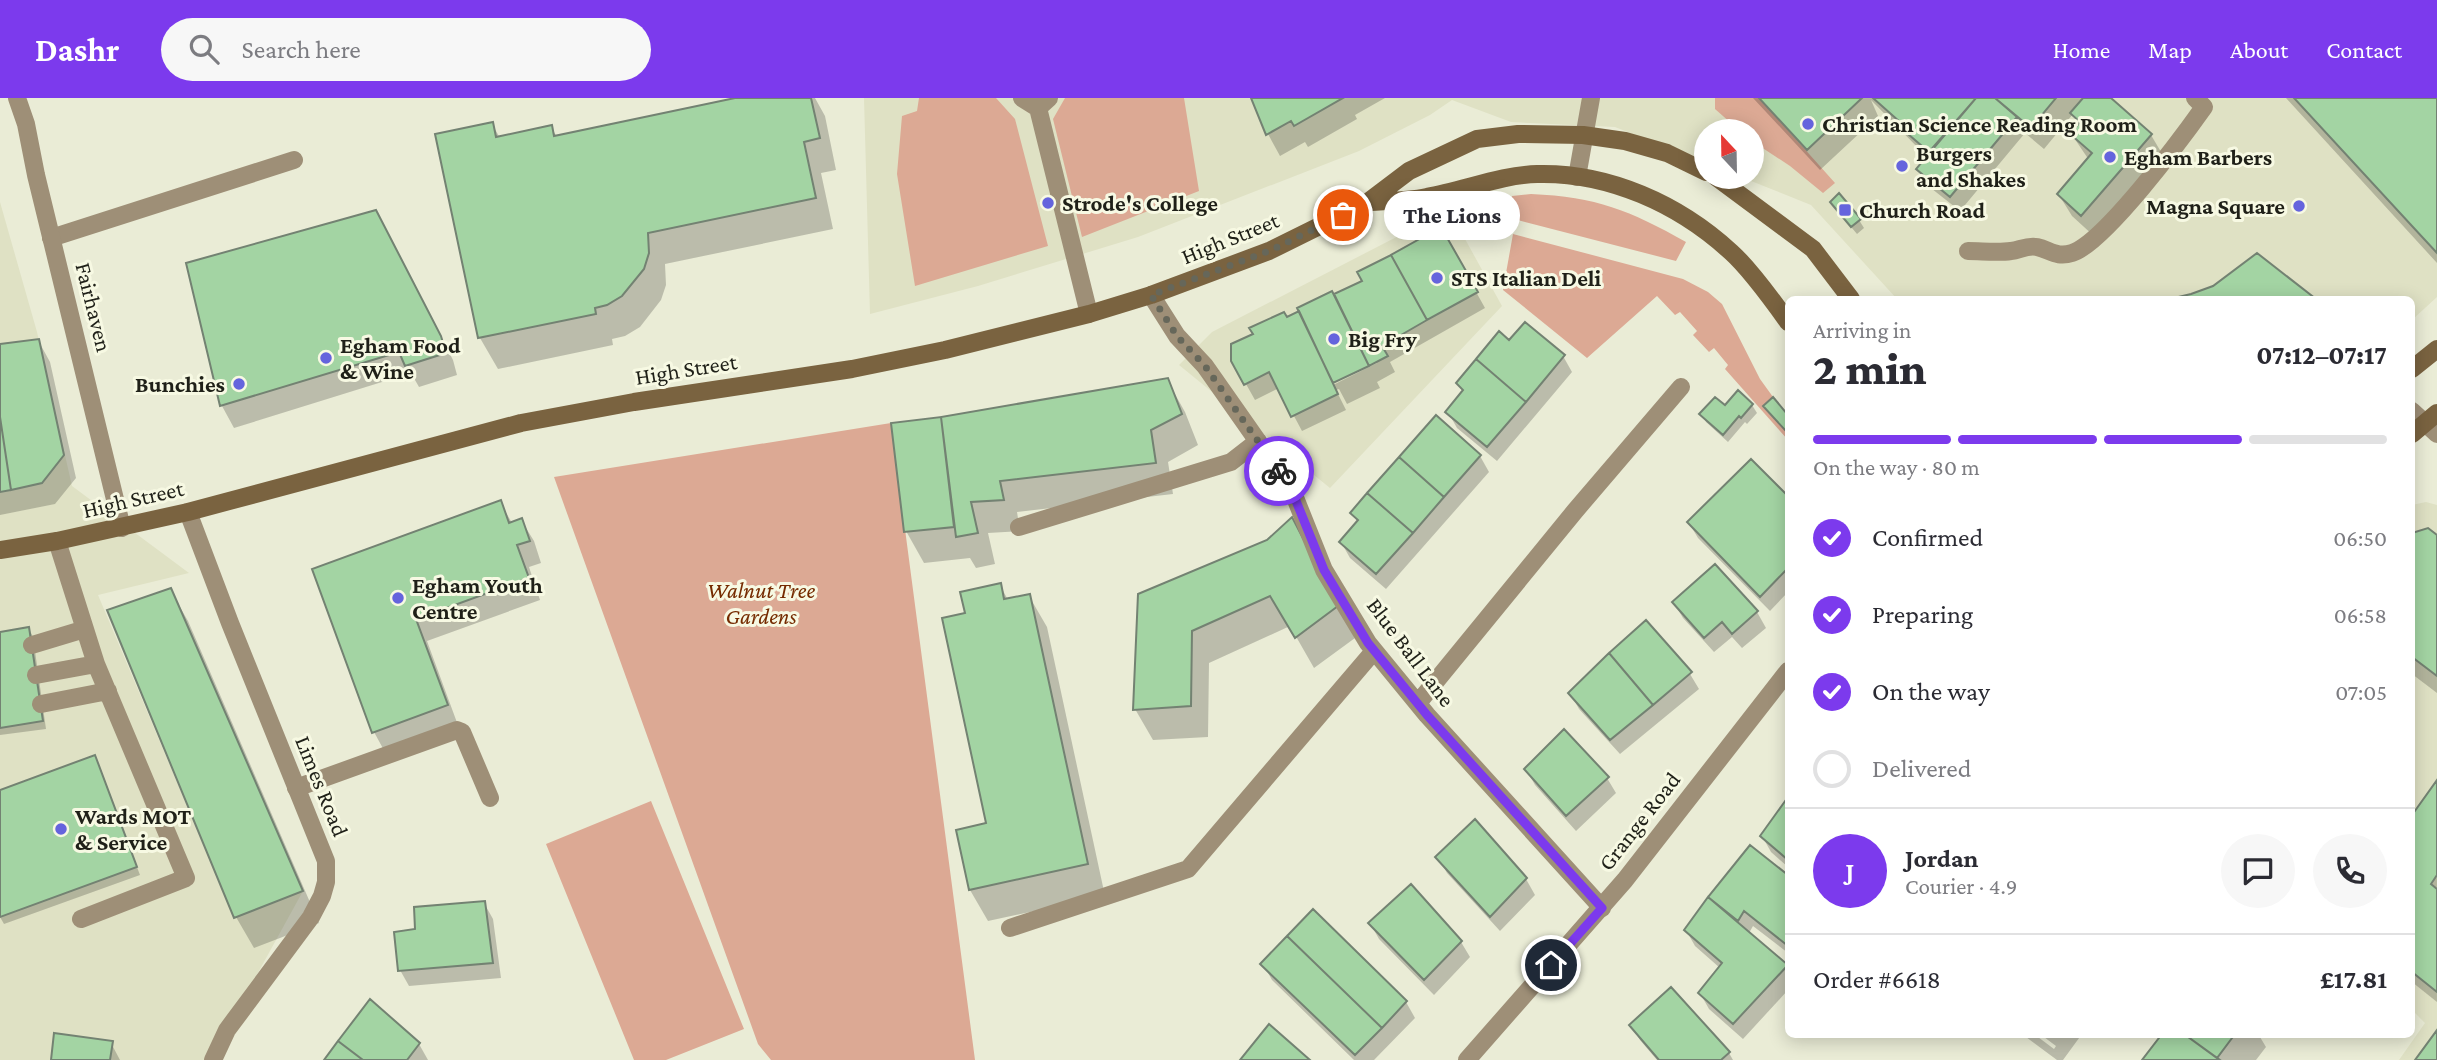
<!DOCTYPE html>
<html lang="en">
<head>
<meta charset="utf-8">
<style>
  :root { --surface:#fff; --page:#f7f7f7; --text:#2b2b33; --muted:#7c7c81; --line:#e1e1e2; --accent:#7c3aed }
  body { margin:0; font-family:"Crimson Pro",serif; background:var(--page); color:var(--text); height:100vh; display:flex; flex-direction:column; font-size:26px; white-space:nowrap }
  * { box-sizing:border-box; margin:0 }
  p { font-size:23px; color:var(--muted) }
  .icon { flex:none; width:38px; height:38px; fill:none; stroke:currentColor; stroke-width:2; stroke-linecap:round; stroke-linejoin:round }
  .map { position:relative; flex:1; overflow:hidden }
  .details { position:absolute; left:1785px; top:198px; width:630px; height:742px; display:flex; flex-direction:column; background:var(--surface); border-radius:10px; box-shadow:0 4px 18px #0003 }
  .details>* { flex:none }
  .needle { width:46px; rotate:338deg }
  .tools { position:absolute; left:1694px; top:21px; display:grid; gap:14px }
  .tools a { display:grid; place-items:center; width:70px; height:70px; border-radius:50%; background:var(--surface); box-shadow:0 4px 18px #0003; font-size:35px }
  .pin { position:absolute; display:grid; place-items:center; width:60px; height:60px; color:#fff; margin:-30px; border:4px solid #fff; border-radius:50%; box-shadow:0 2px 7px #0007 }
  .courier { position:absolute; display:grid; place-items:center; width:70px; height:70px; margin:-35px; border:5px solid #7c3aed; border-radius:50%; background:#fff; color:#222; box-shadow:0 2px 9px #0007 }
  .bubble { position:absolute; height:49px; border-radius:24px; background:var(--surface); box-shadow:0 4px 18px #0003; font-size:23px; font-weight:800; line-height:49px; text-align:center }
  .overview em { font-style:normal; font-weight:800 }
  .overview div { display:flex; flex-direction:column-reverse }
  .overview { display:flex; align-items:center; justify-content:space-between; height:119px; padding:0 28px }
  h1 { font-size:46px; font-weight:800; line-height:52px }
  .bar { display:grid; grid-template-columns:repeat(4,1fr); gap:10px 7px; align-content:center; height:84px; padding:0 28px }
  .bar i { height:9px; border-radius:5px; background:var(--line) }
  .bar .active { background:var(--accent) }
  .bar p { grid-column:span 4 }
  .line { display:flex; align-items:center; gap:18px; padding:0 28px; border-top:2px solid var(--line) }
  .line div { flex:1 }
  .round { display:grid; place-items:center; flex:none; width:74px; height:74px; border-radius:37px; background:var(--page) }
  ol { padding:0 28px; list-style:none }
  li { display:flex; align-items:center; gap:21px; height:77px }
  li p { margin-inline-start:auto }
  li .icon { padding:7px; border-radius:50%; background:var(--accent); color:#fff; stroke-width:4 }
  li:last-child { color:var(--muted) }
  li i { width:38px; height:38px; border:4px solid var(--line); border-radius:50% }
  header { display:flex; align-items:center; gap:42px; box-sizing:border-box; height:98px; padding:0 35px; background:var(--accent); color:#fff }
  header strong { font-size:33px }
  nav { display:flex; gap:38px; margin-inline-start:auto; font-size:24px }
  .search { width:490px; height:63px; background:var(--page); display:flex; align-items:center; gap:18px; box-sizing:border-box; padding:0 24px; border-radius:38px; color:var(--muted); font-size:26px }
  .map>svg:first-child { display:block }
</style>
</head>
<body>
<header>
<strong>Dashr</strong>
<div class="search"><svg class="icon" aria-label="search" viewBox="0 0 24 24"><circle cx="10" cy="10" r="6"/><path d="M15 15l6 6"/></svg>Search here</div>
<nav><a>Home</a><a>Map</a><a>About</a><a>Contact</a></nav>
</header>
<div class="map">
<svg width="2437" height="962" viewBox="0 0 2437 962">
  <rect width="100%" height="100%" fill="#eaecd6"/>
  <path fill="#dfe1c4" d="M 864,0 L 2437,0 L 2437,199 L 2412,222 L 2412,201 L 1897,201 L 1811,107 L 1741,79 L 1752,79 L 1752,33 L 1706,33 L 1706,65 L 1615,29 L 1511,24 L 1452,2 L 1430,17 L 1359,53 L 1138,139 L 978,188 L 870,216 Z
    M 0,104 L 37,234 L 72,388 L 189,475 L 98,497 L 234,819 L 303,793 L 210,962 L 0,962 Z
    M 1449,112 L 1502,208 L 1330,390 L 1179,267 L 1212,234 Z
    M 2426,404 L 2437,407 L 2437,962 L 2399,962 L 2425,925 L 2412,912 L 2412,407 Z"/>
  <path fill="#dca994" d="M 919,0 L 996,0 L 1015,21 L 1048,148 L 915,188 L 897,76 L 902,18 L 917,13 Z
    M 1065,0 L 1184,0 L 1199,93 L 1082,139 L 1053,21 Z
    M 1715,0 L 1759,0 L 1835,85 L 1823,95 L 1790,68 L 1752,43 L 1752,33 L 1740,33 L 1715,11 Z
    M 1531,96 C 1597,99 1629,112 1686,144 L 1676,163 L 1510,120 L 1512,98 Z
    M 1513,136 L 1683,181 L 1708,194 L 1722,206 L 1760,281 L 1773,299 L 1764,308 L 1785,332 L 1788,330 L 1788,342 L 1725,271 L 1728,267 L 1714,250 L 1709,254 L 1693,237 L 1697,233 L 1680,214 L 1675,217 L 1657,198 L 1587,260 L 1503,192 Z
    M 891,325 L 975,962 L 771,962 L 758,946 L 554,379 Z
    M 651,703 L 744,931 L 666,962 L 634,962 L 546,746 Z"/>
  <path fill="#0003" fill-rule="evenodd" d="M 743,0 L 815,0 L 825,18 L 836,72 L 821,75 L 833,131 L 665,166 L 666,187 L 661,202 L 640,229 L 625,238 L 612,241 L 613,247 L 498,271 L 480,240 L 437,37 L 492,26 L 500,40 L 551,29 L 557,39 Z
    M 1253,0 L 1385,0 L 1355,17 L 1357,21 L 1308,49 L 1305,44 L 1280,58 L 1268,36 Z
    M 1753,0 L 2109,0 L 2151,37 L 2164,59 L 2095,139 L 2072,118 L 2059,97 L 2089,62 L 2072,37 L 2080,27 L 2073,16 L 2044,51 L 2025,35 L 1960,113 L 1927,87 L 1918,71 L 1927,59 L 1871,2 L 1878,18 L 1820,72 Z
    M 2286,0 L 2437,0 L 2437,165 Z
    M 1837,112 L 1859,122 L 1864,130 L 1857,136 Z
    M 1441,131 L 1485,210 L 1390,264 L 1395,274 L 1377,284 L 1380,290 L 1347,306 L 1339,291 L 1336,292 L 1346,312 L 1302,333 L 1279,290 L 1255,302 L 1233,263 L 1287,221 L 1364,184 ZM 1376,262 L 1377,265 L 1333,287 L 1333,283 Z
    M 388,136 L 453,262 L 457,277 L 419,289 L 411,275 L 234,330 L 222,308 L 189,166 Z
    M 2257,157 L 2313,201 L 2178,201 L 2214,189 Z
    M 38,242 L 50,264 L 76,380 L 55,406 L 0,417 L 0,248 Z
    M 1510,245 L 1563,258 L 1572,274 L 1497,363 L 1457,330 L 1448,314 L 1463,294 L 1458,286 Z
    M 1167,282 L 1185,314 L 1198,347 L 1168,364 L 1173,396 L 1017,414 L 1020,433 L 988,435 L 995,466 L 976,470 L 970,460 L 924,465 L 906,433 L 893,327 Z
    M 1738,295 L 1752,307 L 1757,315 L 1747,326 L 1745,324 L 1728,344 L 1706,324 L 1702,316 L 1725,309 Z
    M 1480,358 L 1489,374 L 1386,491 L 1350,460 L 1341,444 L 1358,425 L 1352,415 Z
    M 1751,364 L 1788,401 L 1788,494 L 1770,513 L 1698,440 L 1689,425 Z
    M 500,404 L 512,425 L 521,422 L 534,443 L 541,465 L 529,469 L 540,502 L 427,543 L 459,630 L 386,656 L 374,634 L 314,472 Z
    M 1292,422 L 1355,540 L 1314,570 L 1290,528 L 1209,565 L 1208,639 L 1153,642 L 1135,611 L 1140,498 L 1268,443 Z
    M 2428,432 L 2437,439 L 2437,595 L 2412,576 L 2412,437 Z
    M 1715,468 L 1757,514 L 1766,530 L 1742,550 L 1732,539 L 1714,554 L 1683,520 L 1674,505 Z
    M 1000,487 L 1008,502 L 1029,498 L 1047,529 L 1105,798 L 988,823 L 970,792 L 958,733 L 988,726 L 967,517 Z
    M 170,492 L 188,523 L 319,825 L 254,850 L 236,819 Z
    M 1646,525 L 1690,576 L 1699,591 L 1620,656 L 1579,611 L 1570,595 Z
    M 29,531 L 33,539 L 46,631 L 0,637 L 0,536 Z
    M 95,659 L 140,777 L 4,826 L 0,819 L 0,694 Z
    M 1526,671 L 1607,680 L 1616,695 L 1576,733 L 1535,687 Z
    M 2437,685 L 2437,904 L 2412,884 L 2412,720 Z
    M 1788,702 L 1788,769 L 1771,754 L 1762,738 Z
    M 1751,749 L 1788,779 L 1788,855 L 1753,828 L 1749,835 L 1787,868 L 1788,892 L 1743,941 L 1709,911 L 1700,895 L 1720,870 L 1695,848 L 1686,832 Z
    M 1438,759 L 1526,781 L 1535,797 L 1500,833 L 1447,775 Z
    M 484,805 L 493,821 L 501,880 L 409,888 L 400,872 Z
    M 1370,825 L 1461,844 L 1470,859 L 1434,897 L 1379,841 Z
    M 1263,866 L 1406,904 L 1415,920 L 1374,962 L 1354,962 L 1272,882 Z
    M 1671,892 L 1729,955 L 1733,962 L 1657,962 L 1640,942 L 1631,927 Z
    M 2022,936 L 2034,936 L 2054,951 L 2056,948 L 2040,936 L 2082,936 L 2063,962 L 2057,962 Z
    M 2165,936 L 2263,936 L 2260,939 L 2266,949 L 2256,962 L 2144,962 Z
    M 111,945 L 120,962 L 53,962 Z
    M 419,946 L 428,962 L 326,962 Z"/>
  <path fill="#a3d4a3" stroke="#738272" stroke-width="2" d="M 735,0 L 811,0 L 820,40 L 804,44 L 816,100 L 648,135 L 649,155 L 644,171 L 622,198 L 607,207 L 595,210 L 596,216 L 478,240 L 435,36 L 493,24 L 496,39 L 552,27 L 554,38 Z
    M 1251,0 L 1343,0 L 1294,28 L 1291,23 L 1266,37 Z
    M 1759,0 L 1862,0 L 1807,52 Z
    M 1873,0 L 1976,0 L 1929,54 L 1908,36 L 1910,33 Z
    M 1976,0 L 1995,0 L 2017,19 L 1950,99 L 1916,71 Z
    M 1995,0 L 2056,0 L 2031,30 Z
    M 2083,0 L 2111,0 L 2152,36 L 2081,118 L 2057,96 L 2092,55 L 2070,36 L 2080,24 L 2070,15 Z
    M 2294,0 L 2437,0 L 2437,155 L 2412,128 Z
    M 1839,95 L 1861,121 L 1851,129 L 1830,104 Z
    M 376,112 L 441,238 L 446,255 L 405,268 L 399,254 L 220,308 L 186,165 Z
    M 1441,129 L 1478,194 L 1427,222 L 1391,157 Z
    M 2257,155 L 2316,201 L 2170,201 L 2191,196 L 2213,188 Z
    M 1391,157 L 1427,222 L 1382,248 L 1388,258 L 1369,268 L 1334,196 L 1362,183 L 1357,174 Z
    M 1332,193 L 1369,268 L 1333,285 L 1297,210 Z
    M 1299,213 L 1338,296 L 1291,319 L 1269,274 L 1244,287 L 1231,263 L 1231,246 L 1253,236 L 1249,230 L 1284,214 L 1287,219 Z
    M 1525,224 L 1565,257 L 1526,304 L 1476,261 L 1499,233 L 1509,242 Z
    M 39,241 L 64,357 L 42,385 L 11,392 L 0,319 L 0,246 Z
    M 1476,261 L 1526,304 L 1487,349 L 1445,314 L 1463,292 L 1456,285 Z
    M 1168,280 L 1182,316 L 1151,332 L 1156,365 L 1000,383 L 1004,402 L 971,404 L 978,435 L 956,439 L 941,319 Z
    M 1738,292 L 1753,306 L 1741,320 L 1739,318 L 1723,337 L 1699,316 L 1715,299 L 1725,307 Z
    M 1773,299 L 1788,317 L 1788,330 L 1785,332 L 1763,308 Z
    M 1436,317 L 1481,357 L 1444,399 L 1399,359 Z
    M 0,319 L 11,392 L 0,394 Z
    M 941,319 L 954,429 L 904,434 L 891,325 Z
    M 1399,359 L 1444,399 L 1413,435 L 1367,395 Z
    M 1751,361 L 1788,398 L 1788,470 L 1760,499 L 1687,424 Z
    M 1367,395 L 1413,435 L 1376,476 L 1339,444 L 1358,422 L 1350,415 Z
    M 501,402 L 509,425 L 522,420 L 530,443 L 517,447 L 529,480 L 416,521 L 448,607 L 372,635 L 312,471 Z
    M 1292,419 L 1338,508 L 1295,540 L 1270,498 L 1192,533 L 1191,608 L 1133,612 L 1138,496 L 1267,442 Z
    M 2428,430 L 2437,437 L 2437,578 L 2412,559 L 2412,435 Z
    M 1715,466 L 1758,513 L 1732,536 L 1722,524 L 1704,540 L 1672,504 Z
    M 1001,485 L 1004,501 L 1030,496 L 1088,766 L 969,792 L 956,732 L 986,725 L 942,520 L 965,515 L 960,494 Z
    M 171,490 L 303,793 L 234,820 L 107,512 Z
    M 1646,522 L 1692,574 L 1653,607 L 1609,555 Z
    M 29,529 L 43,623 L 0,630 L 0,534 Z
    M 1609,555 L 1653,607 L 1610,642 L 1568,595 Z
    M 1564,631 L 1609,679 L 1566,718 L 1524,671 Z
    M 95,657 L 137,769 L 0,819 L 0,692 Z
    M 2437,682 L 2437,777 L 2431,786 L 2437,791 L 2437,894 L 2412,874 L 2412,717 Z
    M 1788,699 L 1788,762 L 1760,738 Z
    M 1475,721 L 1527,780 L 1490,819 L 1435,759 Z
    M 1750,747 L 1788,777 L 1788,848 L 1744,813 L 1738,823 L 1708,799 Z
    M 1411,786 L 1462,843 L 1424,882 L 1368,825 Z
    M 1708,799 L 1788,867 L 1733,926 L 1698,895 L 1722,865 L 1684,832 Z
    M 485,803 L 493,865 L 398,873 L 394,834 L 415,831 L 414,809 Z
    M 1313,811 L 1407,903 L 1382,930 L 1287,838 Z
    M 1287,838 L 1382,930 L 1355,957 L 1260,866 Z
    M 1671,889 L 1730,954 L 1721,962 L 1659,962 L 1629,927 Z
    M 370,901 L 420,945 L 407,962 L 363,962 L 338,943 Z
    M 1269,926 L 1310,962 L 1240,962 Z
    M 2437,932 L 2437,962 L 2415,962 Z
    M 54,935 L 113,943 L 110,962 L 51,962 Z
    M 2162,936 L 2184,936 L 2220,962 L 2142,962 Z
    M 2184,936 L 2235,936 L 2217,960 Z
    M 338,943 L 363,962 L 324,962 Z"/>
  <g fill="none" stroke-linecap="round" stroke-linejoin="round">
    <path stroke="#9e8f77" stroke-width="18" d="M 1022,0 L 1038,10
      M 1049,0 L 1038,10 L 1089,216
      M 51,140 L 294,62
      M 1968,153 C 1982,153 1997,155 2011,153 C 2020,152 2027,147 2037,149 C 2050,152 2057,160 2072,155 C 2104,145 2182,40 2204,9 L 2195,0
      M 1151,197 L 1177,238 L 1205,268 L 1292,392 L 1324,472 L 1368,545 L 1427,617 L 1602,810
      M 1019,429 L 1231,364 L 1258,343
      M 57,443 L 96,566 L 186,780 L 81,821
      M 32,547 L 85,531
      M 36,577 L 96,566
      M 1418,605 L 1575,413 L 1681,289
      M 41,606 L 108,593
      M 296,690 L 457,632 L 462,634 L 490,700
      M 1010,830 L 1188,771 L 1374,553"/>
    <path stroke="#9e8f77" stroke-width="18" d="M 17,0 L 26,26 L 36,77 L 122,430
      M 1577,79 L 1591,0
      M 188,414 L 230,525 L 326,763 L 326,784 L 322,798 L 311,819 L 227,932 L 213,962
      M 1467,962 L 1625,782 L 1788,573"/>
    <path stroke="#9e8f77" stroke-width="18" d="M 2412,313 L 2437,336"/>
    <path stroke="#7a6340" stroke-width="18" d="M 1716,79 L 1813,151 L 1851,201
      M 1368,104 C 1388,103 1408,103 1427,99 C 1463,93 1500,77 1537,76 C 1608,74 1679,106 1731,154 C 1750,171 1773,203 1788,224
      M 2412,271 L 2437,251
      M 2412,336 L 2437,315
      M 0,452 L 57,443 L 188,414 L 521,325 L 634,304 L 852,271 L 945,252 L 1089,216 L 1151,197 L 1269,153 L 1368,104 L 1409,73 L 1477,41 L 1518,36 L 1583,37 L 1625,43 L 1667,55 L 1706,74"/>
  </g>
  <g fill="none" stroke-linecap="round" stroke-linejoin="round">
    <path stroke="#66675a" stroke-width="7" stroke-dasharray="0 12.6" d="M 1279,373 L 1205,268 L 1177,238 L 1151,197 L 1269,153 L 1343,117"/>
    <path stroke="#7c3aed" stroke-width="9" d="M 1279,373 L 1292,393 L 1324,472 L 1368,545 L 1427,617 L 1602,810 L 1551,867"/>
  </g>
  <g fill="#6564dd" stroke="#f7f9e3" stroke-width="2.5">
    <circle cx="1808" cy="26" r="7"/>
    <circle cx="2110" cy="59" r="7"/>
    <circle cx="1902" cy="68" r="7"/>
    <circle cx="1048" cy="105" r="7"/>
    <circle cx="2299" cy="108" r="7"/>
    <rect x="1838" y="105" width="14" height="14" rx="3.5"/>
    <circle cx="1437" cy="180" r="7"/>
    <circle cx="1334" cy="241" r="7"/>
    <circle cx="326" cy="260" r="7"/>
    <circle cx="239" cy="286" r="7"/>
    <circle cx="398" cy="500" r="7"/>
    <circle cx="61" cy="731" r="7"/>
  </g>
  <g text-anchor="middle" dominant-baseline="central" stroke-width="6" stroke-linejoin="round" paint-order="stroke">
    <g font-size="23" font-weight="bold" fill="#1f2018" stroke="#f7f9e3" text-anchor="start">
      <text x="1822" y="26">Christian Science Reading Room</text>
      <text x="1916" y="55">Burgers<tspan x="1916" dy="26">and Shakes</tspan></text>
      <text x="2124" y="59">Egham Barbers</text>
      <text x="1062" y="105">Strode's College</text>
      <text x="2285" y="108" text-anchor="end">Magna Square</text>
      <text x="1859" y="112">Church Road</text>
      <text x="1451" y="180">STS Italian Deli</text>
      <text x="1348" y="241">Big Fry</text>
      <text x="340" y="247">Egham Food<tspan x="340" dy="26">&amp; Wine</tspan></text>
      <text x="225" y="286" text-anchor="end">Bunchies</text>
      <text x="412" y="487">Egham Youth<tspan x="412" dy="26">Centre</tspan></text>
      <text x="75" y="718">Wards MOT<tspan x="75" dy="26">&amp; Service</tspan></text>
    </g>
    <g font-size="23" fill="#1f2018" stroke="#f7f9e3">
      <text transform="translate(1230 140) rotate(-22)">High Street</text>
      <text transform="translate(94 209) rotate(76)">Fairhaven</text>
      <text transform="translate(686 271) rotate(-9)">High Street</text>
      <text transform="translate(133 401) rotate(-13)">High Street</text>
      <text transform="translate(1411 554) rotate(53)">Blue Ball Lane</text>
      <text transform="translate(322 688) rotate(68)">Limes Road</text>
      <text transform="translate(1639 723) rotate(-52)">Grange Road</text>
    </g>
    <g font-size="23" font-style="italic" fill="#752b00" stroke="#f7f9e3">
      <text x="761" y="492">Walnut Tree<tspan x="761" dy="26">Gardens</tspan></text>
    </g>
  </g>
</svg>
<div class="tools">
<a><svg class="needle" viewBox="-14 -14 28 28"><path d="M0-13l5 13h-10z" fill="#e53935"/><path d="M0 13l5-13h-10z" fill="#7c7c81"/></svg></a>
</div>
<div class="pin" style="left:1343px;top:117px;background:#ea580c"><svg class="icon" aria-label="bag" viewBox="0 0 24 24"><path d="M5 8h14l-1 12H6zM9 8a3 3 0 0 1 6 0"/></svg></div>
<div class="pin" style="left:1551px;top:867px;background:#1f2937"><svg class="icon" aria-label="home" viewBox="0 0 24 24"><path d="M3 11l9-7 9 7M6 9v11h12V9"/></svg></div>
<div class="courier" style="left:1279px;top:373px"><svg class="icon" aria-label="bike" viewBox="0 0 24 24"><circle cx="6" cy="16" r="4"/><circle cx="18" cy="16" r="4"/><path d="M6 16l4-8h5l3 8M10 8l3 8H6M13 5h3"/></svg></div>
<div class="bubble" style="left:1384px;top:93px;width:136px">The Lions</div>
<section class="details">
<div class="overview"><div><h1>2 min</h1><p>Arriving in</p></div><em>07:12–07:17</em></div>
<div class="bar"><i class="active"></i><i class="active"></i><i class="active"></i><i></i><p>On the way · 80 m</p></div>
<ol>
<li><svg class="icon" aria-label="check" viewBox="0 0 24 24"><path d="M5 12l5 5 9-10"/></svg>Confirmed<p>06:50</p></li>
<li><svg class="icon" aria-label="check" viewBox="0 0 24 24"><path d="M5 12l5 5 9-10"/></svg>Preparing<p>06:58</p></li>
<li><svg class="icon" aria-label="check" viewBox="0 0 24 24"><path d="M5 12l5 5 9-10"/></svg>On the way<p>07:05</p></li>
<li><i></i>Delivered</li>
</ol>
<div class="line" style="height:126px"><b class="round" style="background:var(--accent);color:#fff">J</b><div><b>Jordan</b><p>Courier · 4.9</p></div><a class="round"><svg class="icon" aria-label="chat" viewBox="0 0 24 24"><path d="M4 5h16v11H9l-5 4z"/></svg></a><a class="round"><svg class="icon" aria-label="phone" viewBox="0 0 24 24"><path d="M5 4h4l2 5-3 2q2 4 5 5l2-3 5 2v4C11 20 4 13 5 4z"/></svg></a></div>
<div class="line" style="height:91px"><div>Order #6618</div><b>£17.81</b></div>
</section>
</div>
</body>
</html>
